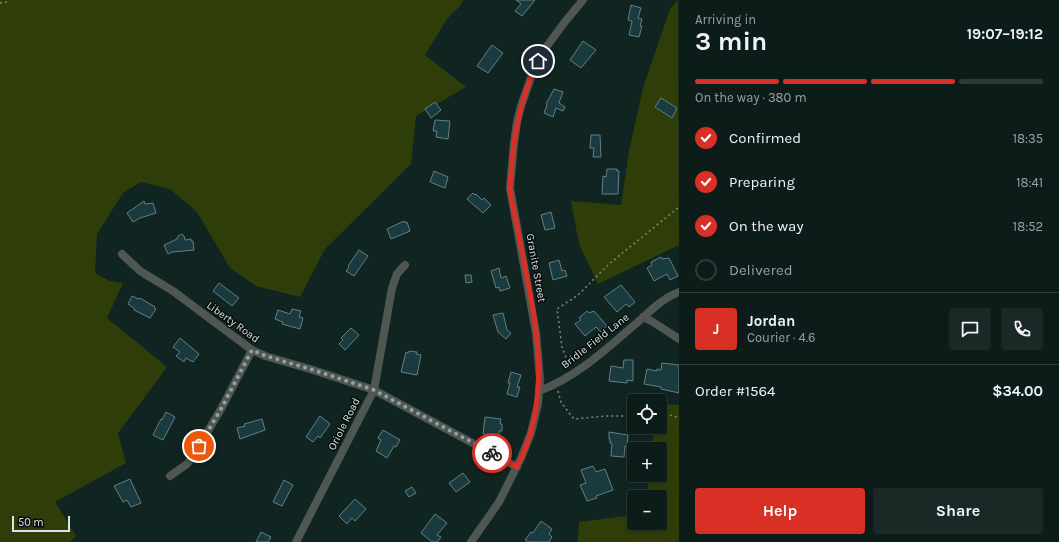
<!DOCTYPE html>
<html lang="en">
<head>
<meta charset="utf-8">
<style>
  :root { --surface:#0c1c19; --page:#1a2926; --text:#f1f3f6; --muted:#9aa1a2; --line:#2c3a38; --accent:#d93025 }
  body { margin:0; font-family:Karla,sans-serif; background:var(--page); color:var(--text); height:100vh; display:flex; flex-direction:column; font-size:15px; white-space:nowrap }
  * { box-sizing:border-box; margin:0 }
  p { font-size:13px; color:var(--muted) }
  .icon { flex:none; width:22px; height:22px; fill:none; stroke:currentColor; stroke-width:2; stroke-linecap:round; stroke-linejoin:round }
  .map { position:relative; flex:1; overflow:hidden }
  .side { display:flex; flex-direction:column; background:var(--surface); width:380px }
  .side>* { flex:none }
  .tools { position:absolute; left:627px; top:394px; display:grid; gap:8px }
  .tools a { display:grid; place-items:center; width:40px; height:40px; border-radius:4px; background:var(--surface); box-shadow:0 2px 6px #0003,0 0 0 1px var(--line); font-size:20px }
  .scale { position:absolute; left:12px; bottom:10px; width:58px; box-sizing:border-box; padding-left:4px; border:2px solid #d9e6e3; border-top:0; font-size:11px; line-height:14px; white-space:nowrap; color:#d9e6e3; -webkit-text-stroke:3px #050c0b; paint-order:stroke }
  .pin { position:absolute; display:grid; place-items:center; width:34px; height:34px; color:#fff; margin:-17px; border:2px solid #fff; border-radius:50%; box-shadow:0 1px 4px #0007 }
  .courier { position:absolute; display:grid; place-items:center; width:40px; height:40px; margin:-20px; border:3px solid #d93025; border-radius:50%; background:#fff; color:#222; box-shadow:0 1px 5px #0007 }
  .summary em { font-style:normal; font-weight:700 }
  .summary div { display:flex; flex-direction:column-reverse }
  .summary { display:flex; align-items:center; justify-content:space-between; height:68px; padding:0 16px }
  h1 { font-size:26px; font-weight:700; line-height:30px }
  .bar { display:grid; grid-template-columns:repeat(4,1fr); gap:6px 4px; align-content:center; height:48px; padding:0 16px }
  .bar i { height:5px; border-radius:3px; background:var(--line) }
  .bar .on { background:var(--accent) }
  .bar p { grid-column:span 4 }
  .line { display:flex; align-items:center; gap:10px; padding:0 16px; border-top:1px solid var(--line) }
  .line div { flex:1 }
  .round { display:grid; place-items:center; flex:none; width:42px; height:42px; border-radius:4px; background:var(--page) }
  ol { padding:0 16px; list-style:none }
  li { display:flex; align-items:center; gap:12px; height:44px }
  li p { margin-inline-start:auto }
  li .icon { padding:4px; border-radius:50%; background:var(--accent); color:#fff; stroke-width:4 }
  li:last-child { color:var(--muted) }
  li i { width:22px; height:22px; border:2px solid var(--line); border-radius:50% }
  .cta { display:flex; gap:8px; margin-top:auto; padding:8px 16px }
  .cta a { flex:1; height:46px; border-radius:4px; background:var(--accent); color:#fff; font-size:16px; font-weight:700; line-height:46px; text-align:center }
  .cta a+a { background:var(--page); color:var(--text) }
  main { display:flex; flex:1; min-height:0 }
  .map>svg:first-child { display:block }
</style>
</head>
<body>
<main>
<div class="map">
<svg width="679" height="542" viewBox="0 0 679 542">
  <rect width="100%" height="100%" fill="#102521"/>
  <path fill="#2f3e09" d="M 0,0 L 463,0 L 460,6 L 447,19 L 425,55 L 466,87 L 416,116 L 411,164 L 325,249 L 300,297 L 256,286 L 230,268 L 197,212 L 170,189 L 141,182 L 123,193 L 97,234 L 95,273 L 110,281 L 123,283 L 107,318 L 167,367 L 118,433 L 126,463 L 55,502 L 76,536 L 70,542 L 0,542 Z
    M 678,0 L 679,245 L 598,284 L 579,244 L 571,201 L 621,205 L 629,151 L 643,88 L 670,9 Z
    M 660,404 L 679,405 L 679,542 L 578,542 L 579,522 L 634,515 L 634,523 L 660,523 L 660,497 L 647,497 L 649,475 L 660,475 L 660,449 L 652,449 L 654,427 L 660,427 Z"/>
  <path fill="#193b40" stroke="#667e82" d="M 516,0 L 535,0 L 522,16 L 515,11 L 521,4 Z
    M 631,5 L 641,8 L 638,18 L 642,19 L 640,26 L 642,26 L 639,37 L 629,35 L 632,21 L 628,20 Z
    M 583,41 L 596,50 L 581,68 L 570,60 Z
    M 492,45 L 503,53 L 488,73 L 477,66 Z
    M 554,89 L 563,92 L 559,103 L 565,107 L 563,111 L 556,108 L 553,117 L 544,113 L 547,105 L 546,104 Z
    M 661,98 L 677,108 L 672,118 L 655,107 Z
    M 435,102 L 441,110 L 431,118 L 425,109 Z
    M 435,120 L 450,121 L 448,139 L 436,137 L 437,131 L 433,131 Z
    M 591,135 L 600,135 L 601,157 L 593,157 L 594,148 L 590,148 Z
    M 607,169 L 617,169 L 617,171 L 619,171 L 618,194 L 602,194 L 603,176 L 606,177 Z
    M 434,171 L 448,177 L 445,188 L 430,182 Z
    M 473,193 L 475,195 L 476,194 L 482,200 L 484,198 L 491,205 L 483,213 L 467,199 Z
    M 144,201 L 145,204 L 153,203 L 156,213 L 140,218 L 133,222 L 127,213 Z
    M 551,212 L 555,228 L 545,230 L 541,215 Z
    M 404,221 L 405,223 L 407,222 L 410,231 L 391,239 L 387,229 Z
    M 182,234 L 184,236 L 185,240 L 191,239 L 191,241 L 193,241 L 194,250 L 172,252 L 168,254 L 164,245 L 177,239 L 178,236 Z
    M 359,250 L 368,256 L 354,276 L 346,271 L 349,267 L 348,266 Z
    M 661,257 L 662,259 L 669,258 L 678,276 L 670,280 L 667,274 L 654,281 L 647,268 L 652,265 L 651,262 Z
    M 559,260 L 562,271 L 565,270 L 567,276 L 553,280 L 549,263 Z
    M 499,268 L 501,278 L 506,276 L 510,288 L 500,291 L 499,287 L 496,288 L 491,271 Z
    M 465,275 L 471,275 L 472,282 L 466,283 Z
    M 219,283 L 239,298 L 232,306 L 213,291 Z
    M 621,285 L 635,302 L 629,307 L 626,304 L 617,312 L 604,297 Z
    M 132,296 L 139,299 L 140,298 L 155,307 L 154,308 L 156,309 L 150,318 L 134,310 L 135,309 L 128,304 Z
    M 292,309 L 301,311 L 299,317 L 303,318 L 300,329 L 282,324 L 283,322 L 275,319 L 278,310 L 290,314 Z
    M 587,311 L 589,313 L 594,311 L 607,326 L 601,332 L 596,327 L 585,336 L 575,324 L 581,320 L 579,318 Z
    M 503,313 L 507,330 L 511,333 L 506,339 L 498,332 L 493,315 Z
    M 351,328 L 359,335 L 345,350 L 339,344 L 343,340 L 341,338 Z
    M 180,338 L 199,354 L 193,362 L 186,358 L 184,362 L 176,356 L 180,352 L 173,347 Z
    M 409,351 L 417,352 L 416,354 L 421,355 L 417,375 L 401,372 L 406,352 L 408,353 Z
    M 624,360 L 633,360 L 633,381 L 627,380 L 627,383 L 609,381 L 611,366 L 623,368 Z
    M 662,363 L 679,365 L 679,393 L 661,389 L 661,387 L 644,384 L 647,369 L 657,371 L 657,369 L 661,370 Z
    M 511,372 L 521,375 L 517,387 L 520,387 L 517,397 L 507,394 L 510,383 L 508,383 Z
    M 166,412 L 175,417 L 163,440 L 153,435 L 161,419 L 162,420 Z
    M 320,416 L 330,424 L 320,438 L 318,436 L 313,442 L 306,437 Z
    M 485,417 L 501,419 L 500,424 L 502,424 L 502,431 L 499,431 L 499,435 L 483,434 Z
    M 262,419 L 265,430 L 240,439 L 237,428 L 245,426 L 244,424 Z
    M 383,430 L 400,440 L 396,447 L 394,446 L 387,458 L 376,451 L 381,440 L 378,438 Z
    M 609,432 L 628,435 L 627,446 L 625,446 L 624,457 L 611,456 L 612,443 L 610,443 L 610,439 L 609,439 Z
    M 593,466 L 596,472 L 605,469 L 613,490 L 596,496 L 597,498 L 587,501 L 580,485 L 586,483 L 581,470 Z
    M 463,473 L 470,482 L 456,492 L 449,483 Z
    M 130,479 L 141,503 L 131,507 L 127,500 L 123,502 L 114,486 Z
    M 284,480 L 293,485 L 282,506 L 273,502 Z
    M 412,487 L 416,493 L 409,497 L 405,491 Z
    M 355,499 L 366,509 L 355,521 L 352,518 L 347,524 L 339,516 Z
    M 435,514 L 447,523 L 437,535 L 441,537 L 437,542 L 432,542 L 421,533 Z
    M 541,521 L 552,529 L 549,534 L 552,537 L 549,542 L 529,542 L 525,540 L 531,532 L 533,533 Z
    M 261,532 L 271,537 L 268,542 L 256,542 Z"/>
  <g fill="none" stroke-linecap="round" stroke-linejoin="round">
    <path stroke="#788986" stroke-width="1.5" stroke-dasharray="2 3" stroke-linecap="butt" d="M 0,3 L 7,2 L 9,0
      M 568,367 L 567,360 L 562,347 L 557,309 L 578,295 L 609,264 L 679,207
      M 558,391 L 561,402 L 567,410 L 571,416 L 575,419 L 605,416 L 634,416
      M 660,416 C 667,414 672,415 679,418"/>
    <path stroke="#505752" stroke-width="8" d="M 122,254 L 140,271 L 173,291 L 252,350 L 265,356 L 310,369 L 374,390 L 517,467
      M 643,317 L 653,322 L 679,339
      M 539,391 C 575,378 604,351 632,327 C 648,314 660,299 679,292
      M 170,476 L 187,464 L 192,458 L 221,409 L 252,350
      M 296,542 L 374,390 L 392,288 L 397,274 L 405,265
      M 471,542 L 499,502 L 521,458 L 531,433 L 538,404 L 540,379 L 536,333 L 510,188 L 514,143 L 517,122 L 521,106 L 534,69 L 542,53 L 564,23 L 583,0"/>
  </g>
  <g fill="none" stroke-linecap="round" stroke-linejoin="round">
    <path stroke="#93a29f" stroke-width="4" stroke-dasharray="0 7.2" d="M 199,446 L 221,409 L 252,350 L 266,356 L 310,369 L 374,390 L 492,453"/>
    <path stroke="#d93025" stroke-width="5" d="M 492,453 L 517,467 C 557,389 532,310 518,230 C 515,216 511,202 510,188 C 510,179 512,169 512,161 C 515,126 523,93 538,61"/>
  </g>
  <g text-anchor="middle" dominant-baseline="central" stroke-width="3" stroke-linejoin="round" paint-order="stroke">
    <g font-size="11" fill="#d9e6e3" stroke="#050c0b">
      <text transform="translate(536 268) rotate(80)">Granite Street</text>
      <text transform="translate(233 322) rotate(36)">Liberty Road</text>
      <text transform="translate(595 341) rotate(-38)">Bridle Field Lane</text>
      <text transform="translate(344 424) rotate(-63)">Oriole Road</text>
    </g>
  </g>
</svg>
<div class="tools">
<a><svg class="icon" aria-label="locate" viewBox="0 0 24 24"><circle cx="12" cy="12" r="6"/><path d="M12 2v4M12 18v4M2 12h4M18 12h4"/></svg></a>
<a>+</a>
<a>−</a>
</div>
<div class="scale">50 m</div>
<div class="pin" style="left:199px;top:446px;background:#ea580c"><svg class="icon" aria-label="bag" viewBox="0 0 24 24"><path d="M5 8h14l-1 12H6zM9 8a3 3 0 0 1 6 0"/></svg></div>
<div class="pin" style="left:538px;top:61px;background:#1f2937"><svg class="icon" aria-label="home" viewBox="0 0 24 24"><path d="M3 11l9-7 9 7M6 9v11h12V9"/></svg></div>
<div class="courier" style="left:492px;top:453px"><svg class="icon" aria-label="bike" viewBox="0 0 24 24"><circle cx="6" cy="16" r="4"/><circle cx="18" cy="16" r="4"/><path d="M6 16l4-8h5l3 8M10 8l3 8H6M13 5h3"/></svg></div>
</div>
<section class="side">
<div class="summary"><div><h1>3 min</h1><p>Arriving in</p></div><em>19:07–19:12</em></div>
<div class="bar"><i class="on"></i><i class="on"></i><i class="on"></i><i></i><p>On the way · 380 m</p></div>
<ol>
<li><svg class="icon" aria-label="check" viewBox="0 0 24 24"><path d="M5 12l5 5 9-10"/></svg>Confirmed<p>18:35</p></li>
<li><svg class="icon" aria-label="check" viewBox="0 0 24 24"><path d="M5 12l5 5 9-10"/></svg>Preparing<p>18:41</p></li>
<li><svg class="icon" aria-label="check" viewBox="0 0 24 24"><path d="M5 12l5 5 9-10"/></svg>On the way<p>18:52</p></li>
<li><i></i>Delivered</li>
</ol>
<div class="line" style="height:72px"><b class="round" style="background:var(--accent);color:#fff">J</b><div><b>Jordan</b><p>Courier · 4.6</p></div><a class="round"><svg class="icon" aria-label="chat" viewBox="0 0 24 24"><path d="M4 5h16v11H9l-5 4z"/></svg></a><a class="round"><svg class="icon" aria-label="phone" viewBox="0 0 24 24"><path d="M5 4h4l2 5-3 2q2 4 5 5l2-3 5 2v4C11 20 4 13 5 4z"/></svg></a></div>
<div class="line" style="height:52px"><div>Order #1564</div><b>$34.00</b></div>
<div class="cta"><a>Help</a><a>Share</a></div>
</section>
</main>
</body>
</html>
